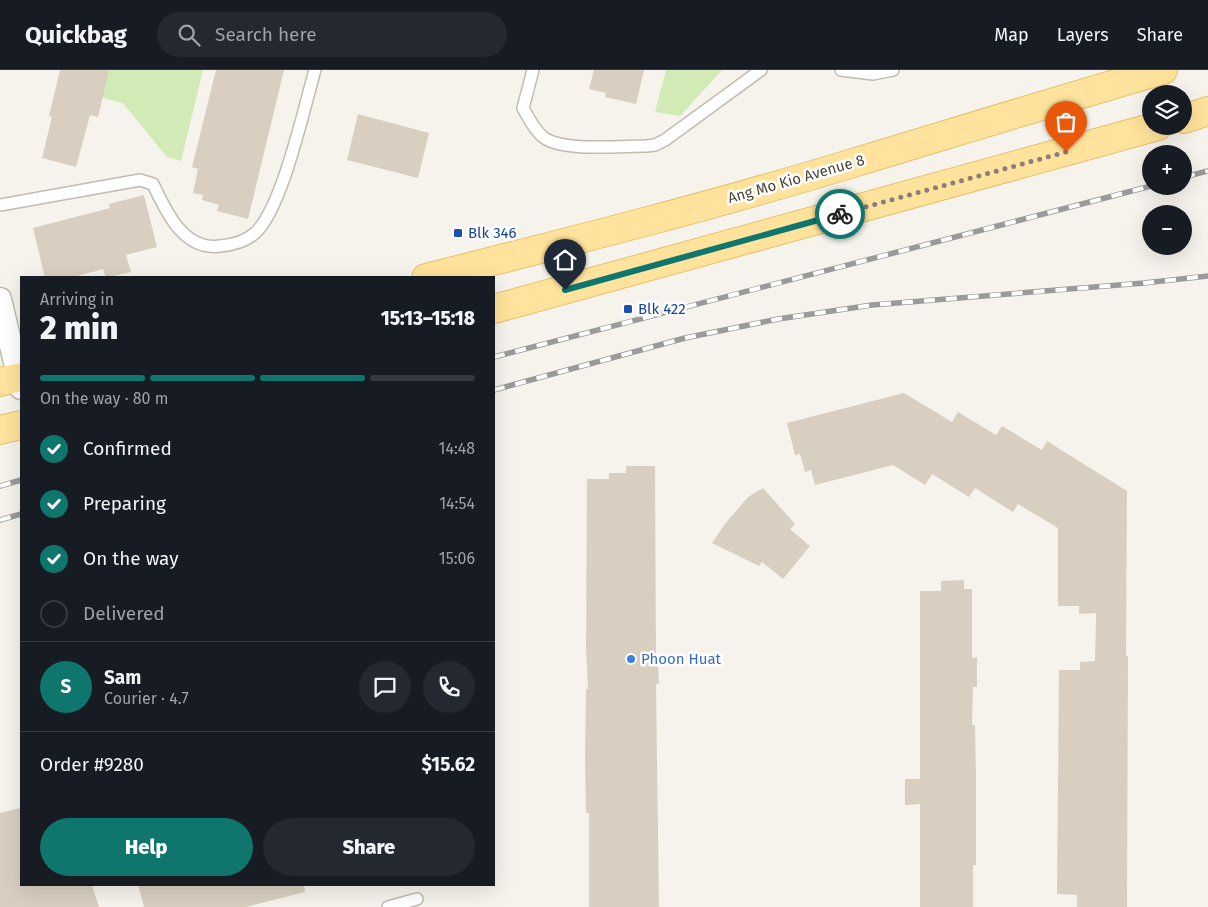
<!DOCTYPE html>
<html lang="en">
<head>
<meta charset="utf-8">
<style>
  :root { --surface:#171b24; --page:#242831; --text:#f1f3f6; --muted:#9ea1a6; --line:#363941; --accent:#0f766e }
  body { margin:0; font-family:"Fira Sans",sans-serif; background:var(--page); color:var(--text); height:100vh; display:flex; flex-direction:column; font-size:19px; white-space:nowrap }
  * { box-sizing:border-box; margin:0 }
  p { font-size:16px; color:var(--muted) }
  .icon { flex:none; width:28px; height:28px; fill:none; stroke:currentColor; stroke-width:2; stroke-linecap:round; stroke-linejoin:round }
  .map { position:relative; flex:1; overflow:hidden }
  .panel { position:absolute; left:20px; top:206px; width:475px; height:610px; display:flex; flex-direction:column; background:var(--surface); border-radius:0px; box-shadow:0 5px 20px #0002 }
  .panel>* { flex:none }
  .buttons { position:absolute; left:1142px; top:15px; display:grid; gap:10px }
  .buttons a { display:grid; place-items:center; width:50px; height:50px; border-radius:50%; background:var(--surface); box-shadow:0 5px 20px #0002; font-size:25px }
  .pin { position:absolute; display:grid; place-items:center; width:42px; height:42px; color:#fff; margin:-51px -21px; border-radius:50% 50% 50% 0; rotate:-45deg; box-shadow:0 0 5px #0007 }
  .pin .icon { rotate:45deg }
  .courier { position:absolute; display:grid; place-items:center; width:50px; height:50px; margin:-25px; border:4px solid #0f766e; border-radius:50%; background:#fff; color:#222; box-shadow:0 1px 6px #0007 }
  .overview em { font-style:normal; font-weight:800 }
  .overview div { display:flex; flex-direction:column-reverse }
  .overview { display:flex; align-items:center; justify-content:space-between; height:85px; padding:0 20px }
  h1 { font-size:32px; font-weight:800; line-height:38px }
  .bar { display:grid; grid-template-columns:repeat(4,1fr); gap:8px 5px; align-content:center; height:60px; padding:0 20px }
  .bar i { height:6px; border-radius:4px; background:var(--line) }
  .bar .current { background:var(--accent) }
  .bar p { grid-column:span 4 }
  .line { display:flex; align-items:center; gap:12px; padding:0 20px; border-top:1px solid var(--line) }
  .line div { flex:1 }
  .round { display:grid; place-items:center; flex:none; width:52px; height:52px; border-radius:26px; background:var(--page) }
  ol { padding:0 20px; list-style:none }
  li { display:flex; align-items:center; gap:15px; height:55px }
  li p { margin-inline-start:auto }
  li .icon { padding:5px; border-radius:50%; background:var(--accent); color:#fff; stroke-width:4 }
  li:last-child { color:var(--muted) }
  li i { width:28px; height:28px; border:2px solid var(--line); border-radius:50% }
  .button { display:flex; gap:10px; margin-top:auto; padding:10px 20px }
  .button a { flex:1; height:58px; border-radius:30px; background:var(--accent); color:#fff; font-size:20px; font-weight:800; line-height:58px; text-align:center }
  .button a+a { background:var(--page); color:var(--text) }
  header { display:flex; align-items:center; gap:30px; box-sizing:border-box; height:70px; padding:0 25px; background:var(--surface); border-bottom:1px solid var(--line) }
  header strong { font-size:24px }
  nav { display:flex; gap:28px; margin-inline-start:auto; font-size:18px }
  .search { width:350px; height:45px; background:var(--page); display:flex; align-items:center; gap:12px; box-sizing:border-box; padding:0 18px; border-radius:28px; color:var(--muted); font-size:19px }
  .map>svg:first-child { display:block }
</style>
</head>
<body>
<header>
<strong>Quickbag</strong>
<div class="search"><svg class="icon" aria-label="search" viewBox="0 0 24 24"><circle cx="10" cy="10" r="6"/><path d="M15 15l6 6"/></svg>Search here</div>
<nav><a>Map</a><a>Layers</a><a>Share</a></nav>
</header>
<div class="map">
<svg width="1208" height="837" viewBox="0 0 1208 837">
  <rect width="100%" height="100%" fill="#f6f3ec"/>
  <path fill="#d2eab5" d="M 98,0 L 203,0 L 181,91 L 167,87 L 123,33 L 92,25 Z
    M 666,0 L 722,0 L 680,46 L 655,42 Z"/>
  <path fill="#d8cfc1" d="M 60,0 L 109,0 L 98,47 L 90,45 L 76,97 L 42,88 L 52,47 L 49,46 Z
    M 216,0 L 284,0 L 248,149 L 217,141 L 219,135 L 202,130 L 203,125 L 193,123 L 198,99 L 192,97 Z
    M 594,0 L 644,0 L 636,34 L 605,27 L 606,23 L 589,19 Z
    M 358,44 L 429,63 L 418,108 L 347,90 Z
    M 144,125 L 157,177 L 126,185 L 131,202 L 106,208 L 103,199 L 70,208 L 45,208 L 33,158 L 110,138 L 109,134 Z
    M 904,323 L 952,352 L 958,342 L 996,365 L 1002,356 L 1042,380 L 1047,371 L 1127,421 L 1126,586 L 1128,586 L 1127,837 L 1077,837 L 1077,825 L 1057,824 L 1059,600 L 1080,600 L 1080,592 L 1095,591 L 1096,550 L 1096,543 L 1079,544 L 1079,536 L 1058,536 L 1058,458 L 1018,434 L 1013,442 L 975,418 L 969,427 L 932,404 L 925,415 L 893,395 L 815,415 L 811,400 L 805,402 L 800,384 L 795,385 L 787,353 Z
    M 626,396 L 655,396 L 656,592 L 658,592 L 659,614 L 656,614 L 659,837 L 589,837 L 589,743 L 586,743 L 585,690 L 586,619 L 588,619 L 586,579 L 587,409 L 609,409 L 609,403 L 626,403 Z
    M 763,418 L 795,454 L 790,459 L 810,476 L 783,509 L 762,492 L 759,496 L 712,473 L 724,455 L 748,427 Z
    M 964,510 L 964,519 L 972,519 L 972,588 L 977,587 L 977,617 L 973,617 L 972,655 L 975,655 L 976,706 L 976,795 L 973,795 L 973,837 L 920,837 L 920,734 L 905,735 L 905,709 L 920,709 L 920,521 L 941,521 L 941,511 Z
    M 21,738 L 21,815 L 92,815 L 99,837 L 0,837 L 0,743 Z
    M 138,815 L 304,815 L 305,822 L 246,837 L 144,837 Z"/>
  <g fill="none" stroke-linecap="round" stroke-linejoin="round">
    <g stroke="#c2bbae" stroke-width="14">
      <path id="service" d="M 533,0 L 523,38 C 528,47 534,60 543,67 C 562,82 621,76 646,76 L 655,75 L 665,70 L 761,0
        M 841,0 L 873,4 L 893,0
        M 0,135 L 140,110 L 153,114 C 166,142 184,181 220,176 C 232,175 246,171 255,163 C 282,139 304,38 315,0
        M 388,837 L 417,829"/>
    </g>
    <g stroke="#c2bbae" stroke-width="25">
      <path id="minor" d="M 0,229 L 21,318"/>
    </g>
    <g stroke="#e6c16a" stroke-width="30">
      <path id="primary" d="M 1184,49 L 1208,41
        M 426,208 C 569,172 712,136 853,93 C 956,62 1059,30 1163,0
        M 494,239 L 1158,56
        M 0,312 L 21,307
        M 0,360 L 21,355"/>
    </g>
    <use href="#service" stroke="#fff" stroke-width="11"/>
    <use href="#minor" stroke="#fff" stroke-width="22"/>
    <use href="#primary" stroke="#ffe39c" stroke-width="28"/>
    <g stroke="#9a9a9a" stroke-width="5.5">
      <path id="rail" d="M 1184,107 L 1208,101
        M 494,287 L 1151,116
        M 494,320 L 685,268 L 778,249 L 872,235 L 1144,213 L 1208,206
        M 0,416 L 21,410
        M 0,450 L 21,444"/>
    </g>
    <use href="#rail" stroke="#fff" stroke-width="4" stroke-dasharray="11" stroke-linecap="butt"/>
  </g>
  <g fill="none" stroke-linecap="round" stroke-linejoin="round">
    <path stroke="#878178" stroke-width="5" stroke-dasharray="0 9" d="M 840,144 L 1066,82"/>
    <path stroke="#0f766e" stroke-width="6" d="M 565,220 L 840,144"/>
  </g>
  <g fill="#1a4fb4" stroke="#fff" stroke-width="2">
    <rect x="453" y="158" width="10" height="10" rx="2.5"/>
    <rect x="623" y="234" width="10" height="10" rx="2.5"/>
  </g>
  <circle fill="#3f7fe0" stroke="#fff" stroke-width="2" cx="631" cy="589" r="5"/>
  <g text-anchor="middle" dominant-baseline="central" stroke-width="5" stroke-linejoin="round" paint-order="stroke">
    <g font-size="15" fill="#4b4439" stroke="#fff">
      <text transform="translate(796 109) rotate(-16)">Ang Mo Kio Avenue 8</text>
    </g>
    <g font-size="15" fill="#164399" stroke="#fff" text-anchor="start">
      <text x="468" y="163">Blk 346</text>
      <text x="638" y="239">Blk 422</text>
    </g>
    <g font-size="15" fill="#366cbe" stroke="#fff" text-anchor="start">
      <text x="641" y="589">Phoon Huat</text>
    </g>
  </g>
</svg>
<div class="buttons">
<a><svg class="icon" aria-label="layers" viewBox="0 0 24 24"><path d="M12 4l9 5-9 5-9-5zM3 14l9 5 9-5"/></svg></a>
<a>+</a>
<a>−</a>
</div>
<div class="pin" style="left:1066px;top:82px;background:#ea580c"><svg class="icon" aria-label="bag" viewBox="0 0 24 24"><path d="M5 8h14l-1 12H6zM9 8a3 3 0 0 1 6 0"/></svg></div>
<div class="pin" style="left:565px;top:220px;background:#1f2937"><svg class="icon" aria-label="home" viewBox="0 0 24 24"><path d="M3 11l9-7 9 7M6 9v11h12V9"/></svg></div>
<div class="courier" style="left:840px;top:144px"><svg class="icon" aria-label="bike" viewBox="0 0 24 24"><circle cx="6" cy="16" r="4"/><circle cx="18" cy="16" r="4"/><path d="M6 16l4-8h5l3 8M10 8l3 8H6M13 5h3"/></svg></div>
<section class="panel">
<div class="overview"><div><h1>2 min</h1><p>Arriving in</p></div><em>15:13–15:18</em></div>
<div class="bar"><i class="current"></i><i class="current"></i><i class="current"></i><i></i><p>On the way · 80 m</p></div>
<ol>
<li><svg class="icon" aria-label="check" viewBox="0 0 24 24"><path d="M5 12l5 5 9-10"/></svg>Confirmed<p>14:48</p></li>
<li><svg class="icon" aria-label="check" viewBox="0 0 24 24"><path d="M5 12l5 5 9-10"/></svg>Preparing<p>14:54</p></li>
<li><svg class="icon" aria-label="check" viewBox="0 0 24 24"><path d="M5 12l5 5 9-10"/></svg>On the way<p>15:06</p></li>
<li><i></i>Delivered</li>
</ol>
<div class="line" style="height:90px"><b class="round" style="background:var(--accent);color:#fff">S</b><div><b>Sam</b><p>Courier · 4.7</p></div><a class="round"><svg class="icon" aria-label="chat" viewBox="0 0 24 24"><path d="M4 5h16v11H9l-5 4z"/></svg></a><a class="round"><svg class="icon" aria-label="phone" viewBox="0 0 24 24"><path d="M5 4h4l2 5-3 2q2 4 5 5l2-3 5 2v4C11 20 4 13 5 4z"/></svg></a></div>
<div class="line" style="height:65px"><div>Order #9280</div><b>$15.62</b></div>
<div class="button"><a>Help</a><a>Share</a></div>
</section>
</div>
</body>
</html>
